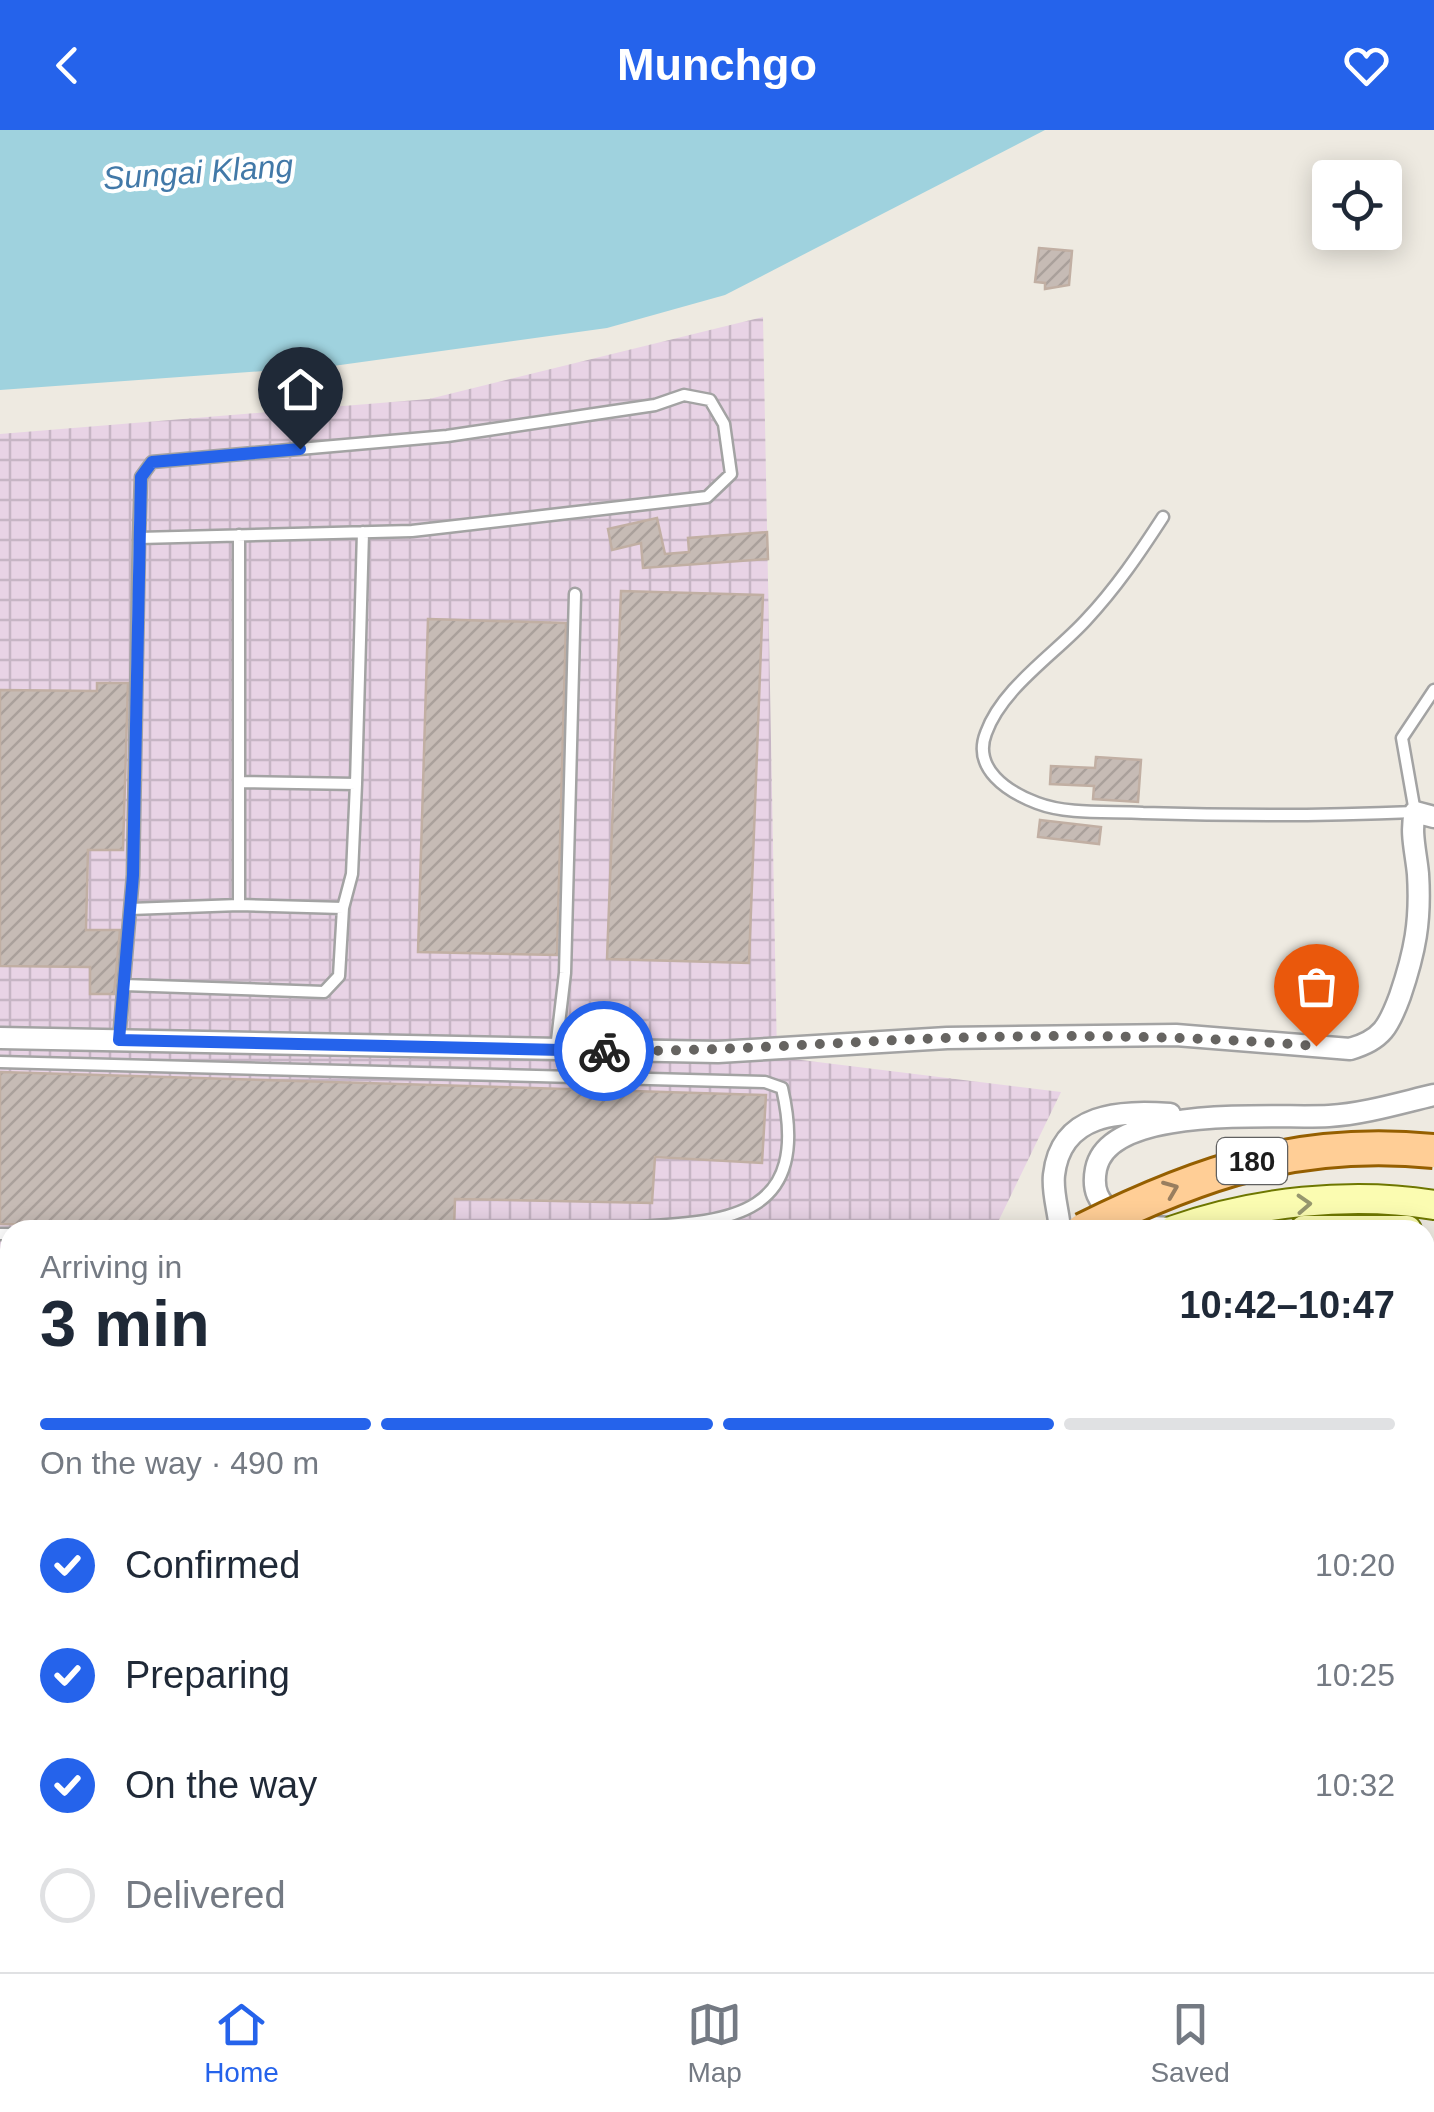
<!DOCTYPE html>
<html lang="en">
<head>
<meta charset="utf-8">
<style>
  :root { --surface:#fff; --page:#f6f6f7; --text:#1f2937; --muted:#747a83; --line:#e0e1e3; --accent:#2563eb }
  body { margin:0; font-family:Helvetica,sans-serif; background:var(--page); color:var(--text); height:100vh; display:flex; flex-direction:column; font-size:38px; white-space:nowrap }
  * { box-sizing:border-box; margin:0 }
  p { font-size:32px; color:var(--muted) }
  .icon { flex:none; width:55px; height:55px; fill:none; stroke:currentColor; stroke-width:2; stroke-linecap:round; stroke-linejoin:round }
  .map { position:relative; flex:1; overflow:hidden }
  .side { position:absolute; left:0px; top:1090px; width:1435px; height:752px; display:flex; flex-direction:column; background:var(--surface); border-radius:30px 30px 0 0; box-shadow:0 5px 25px #0003 }
  .side>* { flex:none }
  .tools { position:absolute; left:1312px; top:30px; display:grid; gap:20px }
  .tools a { display:grid; place-items:center; width:90px; height:90px; border-radius:10px; background:var(--surface); box-shadow:0 5px 25px #0003; font-size:50px }
  .pin { position:absolute; display:grid; place-items:center; width:85px; height:85px; color:#fff; margin:-102px -42px; border-radius:50% 50% 50% 0; rotate:-45deg; box-shadow:0 0 10px #0007 }
  .pin .icon { rotate:45deg }
  .courier { position:absolute; display:grid; place-items:center; width:100px; height:100px; margin:-50px; border:8px solid #2563eb; border-radius:50%; background:#fff; color:#222; box-shadow:0 2px 12px #0007 }
  .overview em { font-style:normal; font-weight:700 }
  .overview div { display:flex; flex-direction:column-reverse }
  .overview { display:flex; align-items:center; justify-content:space-between; height:170px; padding:0 40px }
  h1 { font-size:65px; font-weight:700; line-height:75px }
  .bar { display:grid; grid-template-columns:repeat(4,1fr); gap:15px 10px; align-content:center; height:120px; padding:0 40px }
  .bar i { height:12px; border-radius:8px; background:var(--line) }
  .bar .on { background:var(--accent) }
  .bar p { grid-column:span 4 }
  ol { padding:0 40px; list-style:none }
  li { display:flex; align-items:center; gap:30px; height:110px }
  li p { margin-inline-start:auto }
  li .icon { padding:10px; border-radius:50%; background:var(--accent); color:#fff; stroke-width:4 }
  li:last-child { color:var(--muted) }
  li i { width:55px; height:55px; border:5px solid var(--line); border-radius:50% }
  header { display:flex; justify-content:space-between; align-items:center; height:130px; padding:0 40px; background:var(--accent); color:#fff; font-size:45px; font-weight:700 }
  .tab-bar { display:flex; justify-content:space-around; align-items:center; height:140px; border-top:2px solid var(--line); background:var(--surface); font-size:28px; color:var(--muted) }
  .tab-bar a { display:grid; justify-items:center; gap:5px }
  .tab-bar .on { color:var(--accent) }
  .map>svg:first-child { display:block }
</style>
</head>
<body>
<header><svg class="icon" aria-label="back" viewBox="0 0 24 24"><path d="M15 5l-7 7 7 7"/></svg>Munchgo<svg class="icon" aria-label="heart" viewBox="0 0 24 24"><path d="M12 20l-8-8c-3-5 5-10 8-4 3-6 11-1 8 4z"/></svg></header>
<div class="map">
<svg width="1434" height="1842" viewBox="0 0 1434 1842">
  <defs>
    <pattern id="industrial-grid" width="8" height="8" patternUnits="userSpaceOnUse" patternTransform="scale(2.5)"><rect width="8" height="8" fill="#e8d3e5"/><path d="M0 4h8M4 0v8" fill="none" stroke="#c6b5c4"/></pattern>
    <pattern id="building-hatch" width="6" height="6" patternUnits="userSpaceOnUse" patternTransform="scale(2.5)"><rect width="6" height="6" fill="#c6bbb5"/><path d="M-1 1l2-2M0 6l6-6M5 7l2-2" fill="none" stroke="#aaa09b"/></pattern>
  </defs>
  <rect width="100%" height="100%" fill="#eeeae1"/>
  <path fill="url(#industrial-grid)" d="M 763,187 L 777,927 L 1061,962 L 998,1092 L 975,1100 L 10,1100 L 10,1262 L 0,1262 L 0,304 L 429,269 Z
    M 0,1436 L 10,1436 L 10,1832 L 1085,1833 L 1084,1842 L 0,1842 Z"/>
  <path fill="#9fd2de" d="M 0,0 L 1045,0 L 725,165 L 607,198 L 333,236 L 0,260 Z"/>
  <path fill="url(#building-hatch)" stroke="#c1afa3" stroke-width="2.5" d="M 1039,118 L 1072,121 L 1069,155 L 1045,159 L 1045,153 L 1035,152 Z
    M 657,388 L 665,424 L 689,422 L 688,408 L 767,402 L 768,429 L 643,438 L 641,413 L 612,420 L 608,399 Z
    M 621,461 L 763,465 L 749,833 L 607,829 Z
    M 428,489 L 566,493 L 557,825 L 418,822 Z
    M 97,553 L 128,553 L 123,720 L 88,720 L 86,800 L 120,800 L 114,864 L 90,864 L 90,837 L 0,836 L 0,560 L 97,561 Z
    M 1096,627 L 1141,630 L 1138,672 L 1093,669 L 1094,656 L 1050,654 L 1051,636 L 1095,638 Z
    M 1040,690 L 1101,697 L 1099,714 L 1038,707 Z
    M 0,942 L 766,965 L 762,1033 L 655,1027 L 652,1073 L 455,1069 L 454,1100 L 0,1094 Z"/>
  <g fill="none" stroke-linecap="round" stroke-linejoin="round">
    <g stroke="#a3a3a3" stroke-width="15">
      <path id="service" d="M 1163,387 C 1139,424 1116,458 1086,490 C 1055,524 1002,558 986,603 C 972,639 1008,662 1037,673 C 1068,685 1110,681 1143,683 C 1234,686 1324,686 1415,682 L 1402,608 L 1434,560
        M 239,652 L 356,654 L 363,402
        M 239,775 L 343,778
        M 130,779 L 239,775 L 239,405
        M 124,855 L 324,862 L 339,846 L 343,778 L 352,744 L 356,654
        M 119,909 L 133,745 L 139,408 L 412,401 L 707,367 L 731,344 L 724,294 L 710,270 L 684,265 L 655,275 L 447,306 L 152,332 L 141,347 L 139,408
        M 556,919 L 565,843 L 575,464
        M 0,932 L 765,952 L 782,958 C 816,1106 703,1090 599,1100
        M 0,1104 L 10,1104
        M 0,1504 L 10,1505
        M 1425,1652 L 1434,1655
        M 764,1832 L 764,1837
        M 913,1832 L 913,1838
        M 53,1842 L 53,1832
        M 148,1842 L 155,1832"/>
    </g>
    <g stroke="#a3a3a3" stroke-width="25">
      <path id="minor" d="M 0,908 L 718,922 L 947,908 L 1176,905 L 1350,919 C 1382,910 1389,896 1400,866 C 1415,822 1421,791 1418,744 C 1416,722 1410,703 1415,682 L 1434,687
        M 1180,1098 C 1156,1097 1134,1099 1114,1084 C 1098,1072 1092,1060 1096,1039 C 1109,973 1277,989 1329,986 C 1364,984 1400,973 1434,965
        M 1060,1100 C 1059,1082 1052,1063 1054,1045 C 1061,982 1121,981 1170,984"/>
    </g>
    <g stroke="#6e7700" stroke-width="32">
      <path id="secondary" d="M 1174,1100 C 1254,1072 1351,1061 1434,1075
        M 1304,1100 L 1407,1100"/>
    </g>
    <g stroke="#955f00" stroke-width="38">
      <path id="primary" d="M 1425,1134 L 1434,1136
        M 0,1311 L 10,1311
        M 0,1358 L 10,1358"/>
    </g>
    <use href="#service" stroke="#fff" stroke-width="10"/>
    <use href="#minor" stroke="#fff" stroke-width="20"/>
    <use href="#secondary" stroke="#fbfcb1" stroke-width="28"/>
    <use href="#primary" stroke="#ffce96" stroke-width="32"/>
    <g stroke="#6a6a6a" stroke-width="9">
      <path id="rail" d="M 1425,1339 L 1434,1339
        M 0,1398 L 10,1398"/>
    </g>
    <use href="#rail" stroke="#fff" stroke-width="5" stroke-dasharray="15" stroke-linecap="butt"/>
    <g stroke="#955f00" stroke-width="38" stroke-linecap="butt">
      <path id="primary-bridge" d="M 1083,1100 C 1202,1041 1300,1008 1434,1021"/>
    </g>
    <use href="#primary-bridge" stroke="#ffce96" stroke-width="32"/>
  </g>
  <defs><path id="oneway-chevron" d="M-2-3.5L2.5 0L-2 3.5" fill="none" stroke-width="1.6" stroke-linecap="round" stroke-linejoin="round" transform="scale(2.5)"/></defs>
  <use stroke="#997e5f" href="#oneway-chevron" transform="translate(1171 1059) rotate(-22)"/>
  <use stroke="#97976e" href="#oneway-chevron" transform="translate(1304 1074) rotate(-3)"/>
  <g fill="none" stroke-linecap="round" stroke-linejoin="round">
    <path stroke="#666461" stroke-width="10" stroke-dasharray="0 18" d="M 604,921 C 719,922 833,912 948,908 C 1071,904 1193,906 1316,916"/>
    <path stroke="#2563eb" stroke-width="12" d="M 300,319 L 152,332 L 141,347 L 133,745 L 119,910 L 604,921"/>
  </g>
  <g text-anchor="middle" dominant-baseline="central" stroke-width="8" stroke-linejoin="round" paint-order="stroke">
    <rect fill="#fff" stroke="#606060" stroke-width="2.5" x="1217" y="1008" width="70" height="46" rx="8"/>
    <g font-size="28" font-weight="bold" fill="#1c1c1c">
      <text x="1252" y="1031">180</text>
    </g>
    <g font-size="32" font-style="italic" fill="#4279a8" stroke="#fff">
      <text transform="translate(198 42) rotate(-4)">Sungai Klang</text>
    </g>
  </g>
</svg>
<div class="tools">
<a><svg class="icon" aria-label="locate" viewBox="0 0 24 24"><circle cx="12" cy="12" r="6"/><path d="M12 2v4M12 18v4M2 12h4M18 12h4"/></svg></a>
</div>
<div class="pin" style="left:1316px;top:916px;background:#ea580c"><svg class="icon" aria-label="bag" viewBox="0 0 24 24"><path d="M5 8h14l-1 12H6zM9 8a3 3 0 0 1 6 0"/></svg></div>
<div class="pin" style="left:300px;top:319px;background:#1f2937"><svg class="icon" aria-label="home" viewBox="0 0 24 24"><path d="M3 11l9-7 9 7M6 9v11h12V9"/></svg></div>
<div class="courier" style="left:604px;top:921px"><svg class="icon" aria-label="bike" viewBox="0 0 24 24"><circle cx="6" cy="16" r="4"/><circle cx="18" cy="16" r="4"/><path d="M6 16l4-8h5l3 8M10 8l3 8H6M13 5h3"/></svg></div>
<section class="side">
<div class="overview"><div><h1>3 min</h1><p>Arriving in</p></div><em>10:42–10:47</em></div>
<div class="bar"><i class="on"></i><i class="on"></i><i class="on"></i><i></i><p>On the way · 490 m</p></div>
<ol>
<li><svg class="icon" aria-label="check" viewBox="0 0 24 24"><path d="M5 12l5 5 9-10"/></svg>Confirmed<p>10:20</p></li>
<li><svg class="icon" aria-label="check" viewBox="0 0 24 24"><path d="M5 12l5 5 9-10"/></svg>Preparing<p>10:25</p></li>
<li><svg class="icon" aria-label="check" viewBox="0 0 24 24"><path d="M5 12l5 5 9-10"/></svg>On the way<p>10:32</p></li>
<li><i></i>Delivered</li>
</ol>
</section>
</div>
<nav class="tab-bar">
<a class="on"><svg class="icon" aria-label="home" viewBox="0 0 24 24"><path d="M3 11l9-7 9 7M6 9v11h12V9"/></svg>Home</a>
<a><svg class="icon" aria-label="map" viewBox="0 0 24 24"><path d="M3 6l6-2 6 2 6-2v14l-6 2-6-2-6 2zM9 4v14M15 6v14"/></svg>Map</a>
<a><svg class="icon" aria-label="saved" viewBox="0 0 24 24"><path d="M7 4h10v16l-5-4-5 4z"/></svg>Saved</a>
</nav>
</body>
</html>
